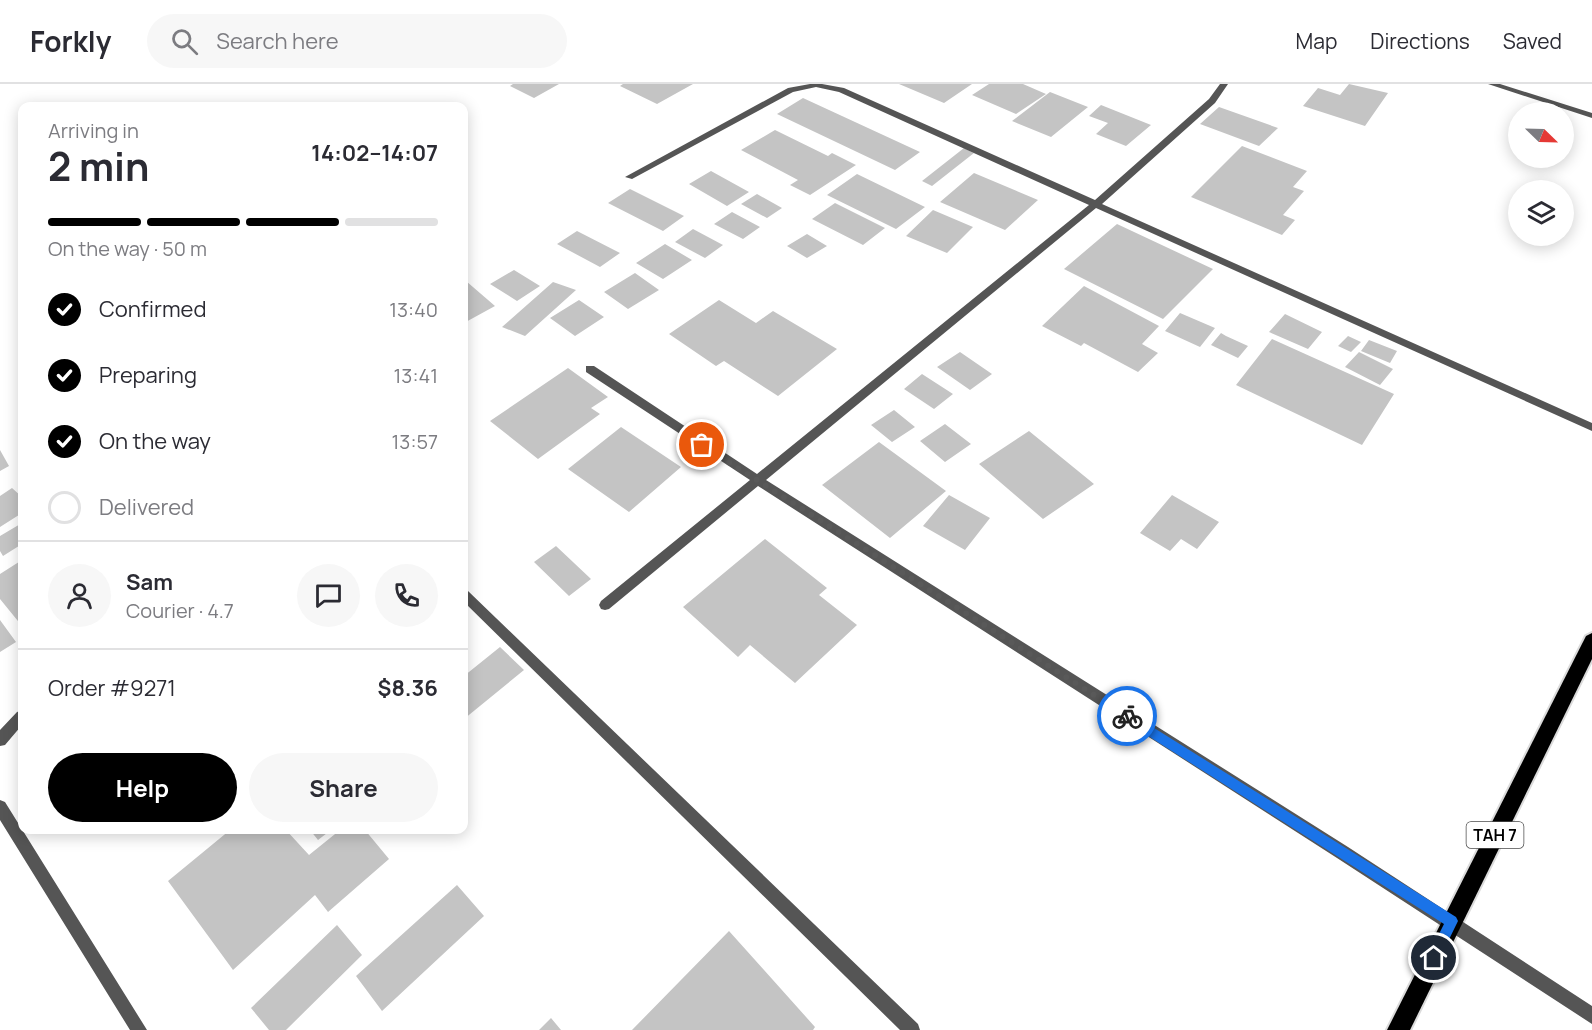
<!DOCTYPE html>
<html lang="en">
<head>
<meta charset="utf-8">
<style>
  :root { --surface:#fff; --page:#f7f7f7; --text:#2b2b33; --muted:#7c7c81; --line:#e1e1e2; --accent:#000 }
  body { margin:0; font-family:Manrope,sans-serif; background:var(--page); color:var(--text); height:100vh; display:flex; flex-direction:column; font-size:22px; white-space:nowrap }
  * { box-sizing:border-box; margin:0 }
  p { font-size:20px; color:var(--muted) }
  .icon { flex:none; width:33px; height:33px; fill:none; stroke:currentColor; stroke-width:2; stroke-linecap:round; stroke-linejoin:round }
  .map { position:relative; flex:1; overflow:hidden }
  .drawer { position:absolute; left:18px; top:18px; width:450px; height:732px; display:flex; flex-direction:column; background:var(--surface); border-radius:12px; box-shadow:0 3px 15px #0003 }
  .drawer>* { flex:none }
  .needle { width:39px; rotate:113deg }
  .fabs { position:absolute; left:1508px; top:18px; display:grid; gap:12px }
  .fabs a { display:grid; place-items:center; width:66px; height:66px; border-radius:50%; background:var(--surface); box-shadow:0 3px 15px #0003; font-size:30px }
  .pin { position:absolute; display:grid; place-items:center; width:51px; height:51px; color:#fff; margin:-26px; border:3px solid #fff; border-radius:50%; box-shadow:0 2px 6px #0007 }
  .courier { position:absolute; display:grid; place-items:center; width:60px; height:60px; margin:-30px; border:4px solid #1a73e8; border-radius:50%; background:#fff; color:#222; box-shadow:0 2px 8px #0007 }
  .overview em { font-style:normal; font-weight:700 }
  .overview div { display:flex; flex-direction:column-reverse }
  .overview { display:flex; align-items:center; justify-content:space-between; height:102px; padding:0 30px }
  h1 { font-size:39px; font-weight:700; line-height:45px }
  .bar { display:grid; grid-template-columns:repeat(4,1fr); gap:9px 6px; align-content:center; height:72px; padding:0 30px }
  .bar i { height:8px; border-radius:4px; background:var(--line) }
  .bar .current { background:var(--accent) }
  .bar p { grid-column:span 4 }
  .line { display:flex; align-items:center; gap:15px; padding:0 30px; border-top:2px solid var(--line) }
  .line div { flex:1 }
  .round { display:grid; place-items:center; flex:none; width:63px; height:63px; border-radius:32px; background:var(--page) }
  ol { padding:0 30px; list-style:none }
  li { display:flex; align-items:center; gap:18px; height:66px }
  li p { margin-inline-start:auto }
  li .icon { padding:6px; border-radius:50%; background:var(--accent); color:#fff; stroke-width:4 }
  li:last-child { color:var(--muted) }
  li i { width:33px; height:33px; border:3px solid var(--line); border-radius:50% }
  .button { display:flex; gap:12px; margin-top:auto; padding:12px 30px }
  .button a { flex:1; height:69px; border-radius:36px; background:var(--accent); color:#fff; font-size:24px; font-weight:700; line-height:69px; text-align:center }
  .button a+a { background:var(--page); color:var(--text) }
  header { display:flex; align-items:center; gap:36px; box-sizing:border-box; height:84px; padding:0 30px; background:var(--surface); border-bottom:2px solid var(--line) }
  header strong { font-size:28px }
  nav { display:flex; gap:33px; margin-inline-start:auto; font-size:21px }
  .search { width:420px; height:54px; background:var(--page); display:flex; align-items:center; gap:15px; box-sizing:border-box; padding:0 21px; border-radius:33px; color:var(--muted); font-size:22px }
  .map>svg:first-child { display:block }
</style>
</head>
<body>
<header>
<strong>Forkly</strong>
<div class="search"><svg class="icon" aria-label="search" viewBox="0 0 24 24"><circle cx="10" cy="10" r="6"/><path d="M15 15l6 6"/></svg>Search here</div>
<nav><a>Map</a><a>Directions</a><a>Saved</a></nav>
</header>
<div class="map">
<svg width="1592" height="946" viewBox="0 0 1592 946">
  <rect width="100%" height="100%" fill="#fff"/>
  <path fill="#c4c4c4" d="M 513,0 L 559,0 L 534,14 L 510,2 Z
    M 623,0 L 693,0 L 657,20 L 620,2 Z
    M 899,0 L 972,0 L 944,19 Z
    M 989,0 L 1023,0 L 1046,10 L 1016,30 L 972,11 Z
    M 1349,0 L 1388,9 L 1365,42 L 1303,22 L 1318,4 L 1340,11 Z
    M 1050,8 L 1088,23 L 1051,53 L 1012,37 Z
    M 803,14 L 920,68 L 895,86 L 777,30 Z
    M 1101,21 L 1151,41 L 1126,62 L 1096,50 L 1108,39 L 1089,32 Z
    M 1219,23 L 1278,44 L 1259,62 L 1200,40 Z
    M 775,46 L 828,72 L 832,69 L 856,81 L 810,111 L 790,101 L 798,96 L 741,66 Z
    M 1242,62 L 1307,87 L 1293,103 L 1304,107 L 1283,131 L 1295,136 L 1282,151 L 1191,113 Z
    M 964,64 L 974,69 L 932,102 L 922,97 Z
    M 711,87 L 749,108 L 727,122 L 689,100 Z
    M 974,89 L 1038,116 L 1005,146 L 940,118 Z
    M 857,90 L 925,123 L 896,145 L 827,111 Z
    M 630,105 L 684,132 L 663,147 L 608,119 Z
    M 757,110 L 782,124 L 767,134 L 741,120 Z
    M 835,119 L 885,144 L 863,161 L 812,135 Z
    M 933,126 L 973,143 L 947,169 L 906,152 Z
    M 732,128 L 760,143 L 743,155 L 714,140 Z
    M 1117,140 L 1213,185 L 1163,235 L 1064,185 Z
    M 693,145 L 723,161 L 705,174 L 675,158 Z
    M 577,147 L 620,169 L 600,183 L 557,160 Z
    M 807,150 L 827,162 L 807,174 L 787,162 Z
    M 665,160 L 692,176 L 663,195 L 636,179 Z
    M 514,186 L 540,202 L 517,217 L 490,200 Z
    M 635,189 L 659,206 L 628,225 L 604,208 Z
    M 466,197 L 495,222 L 464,239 L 464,198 Z
    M 553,198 L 576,206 L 525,252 L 502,243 Z
    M 1084,202 L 1159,242 L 1142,260 L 1158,269 L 1138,288 L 1084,259 L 1081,262 L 1042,242 Z
    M 579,216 L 604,233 L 575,252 L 550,234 Z
    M 719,216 L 756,239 L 773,227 L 837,265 L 778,312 L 724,277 L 716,282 L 669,250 Z
    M 1180,229 L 1215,244 L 1200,263 L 1165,247 Z
    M 1285,230 L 1322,248 L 1308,265 L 1269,248 Z
    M 1221,249 L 1226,252 L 1248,262 L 1238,274 L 1211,261 Z
    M 1348,252 L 1361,258 L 1351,268 L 1338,262 Z
    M 1272,255 L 1394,310 L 1362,361 L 1236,301 Z
    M 1369,256 L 1397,267 L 1390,279 L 1361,267 Z
    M 960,268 L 992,290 L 970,306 L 937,283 Z
    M 1359,268 L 1393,285 L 1380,301 L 1345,283 Z
    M 568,284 L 608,313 L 591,324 L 600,330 L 538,375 L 490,337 Z
    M 922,290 L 953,310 L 934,325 L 904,305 Z
    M 894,326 L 915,343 L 892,358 L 871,341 Z
    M 945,340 L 971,360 L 945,378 L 920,357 Z
    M 621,343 L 681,383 L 629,428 L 568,385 Z
    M 1029,347 L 1094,400 L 1043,435 L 979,380 Z
    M 879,358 L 946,407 L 890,454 L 822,401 Z
    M 0,366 L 9,382 L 0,387 Z
    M 12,404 L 22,413 L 22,429 L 0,443 L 0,412 Z
    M 949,411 L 990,434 L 965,466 L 923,442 Z
    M 1172,411 L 1219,438 L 1197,465 L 1181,455 L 1170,467 L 1140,449 Z
    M 22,439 L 22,460 L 3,472 L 0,467 L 0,452 Z
    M 765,455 L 827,504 L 819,511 L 857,541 L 795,599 L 750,561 L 738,573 L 683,523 Z
    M 556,462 L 591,495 L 569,512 L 534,478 Z
    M 22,476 L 22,542 L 0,515 L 0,490 Z
    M 0,536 L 16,558 L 0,568 Z
    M 500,563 L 524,586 L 464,635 L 464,592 Z
    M 230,746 L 286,746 L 309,771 L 340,746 L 365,746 L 389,775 L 328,828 L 315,811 L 233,886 L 168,797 Z
    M 310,746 L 331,746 L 318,756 Z
    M 457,801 L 484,832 L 382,927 L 356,892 Z
    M 337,841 L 362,871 L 286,946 L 269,946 L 251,924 Z
    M 729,847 L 815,943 L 813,946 L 632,946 Z
    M 551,934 L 561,946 L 539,946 Z"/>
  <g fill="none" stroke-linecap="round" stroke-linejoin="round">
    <g stroke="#dbdbdb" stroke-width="4">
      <path id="trunk" d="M 1592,549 L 1592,575 L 1410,946 L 1387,946 L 1586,552 Z"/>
    </g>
    <path fill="#555" fill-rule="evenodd" d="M 464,506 L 468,507 L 918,940 L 920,946 L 900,946 L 464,518 Z
      M 22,626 L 22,641 L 5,661 L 0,662 L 0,646 L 17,628 Z
      M 0,716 L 5,718 L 147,946 L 130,946 L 0,736 Z"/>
    <path fill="#555" fill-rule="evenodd" d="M 810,0 L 822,0 L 844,4 L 1095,116 L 1209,15 L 1220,0 L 1228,0 L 1215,19 L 1102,120 L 1592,339 L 1592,347 L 1096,124 L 766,396 L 1348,763 L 1592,922 L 1592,940 L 1337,774 L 758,402 L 609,525 L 605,526 L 601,525 L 599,521 L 601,517 L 750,396 L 586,288 L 586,282 L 594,282 L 757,390 L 1089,121 L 839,8 L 816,3 L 793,8 L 632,95 L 625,93 L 788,4 Z
      M 1488,0 L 1500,0 L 1592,29 L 1592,34 Z"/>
    <use href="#trunk" fill="#000" fill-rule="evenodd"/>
  </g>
  <path fill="#1a73e8" d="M 1127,627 L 1456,833 L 1458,837 L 1438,878 L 1429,878 L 1427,874 L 1444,840 L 1123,636 L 1122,632 Z"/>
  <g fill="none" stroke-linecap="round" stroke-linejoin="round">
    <path stroke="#595959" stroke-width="6" stroke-dasharray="0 10.8" d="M 702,361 L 1127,632"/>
  </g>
  <g text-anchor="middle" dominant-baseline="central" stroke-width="6" stroke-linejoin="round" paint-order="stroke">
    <rect fill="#fff" stroke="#4c4c4c" stroke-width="1.5" x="1466.5" y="738" width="57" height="26" rx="4.5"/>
    <g font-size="16" font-weight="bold" fill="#000">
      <text x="1495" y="751">TAH 7</text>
    </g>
  </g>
</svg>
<div class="fabs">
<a><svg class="needle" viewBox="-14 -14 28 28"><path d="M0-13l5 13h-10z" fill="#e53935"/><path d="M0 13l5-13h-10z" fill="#7c7c81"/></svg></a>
<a><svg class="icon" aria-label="layers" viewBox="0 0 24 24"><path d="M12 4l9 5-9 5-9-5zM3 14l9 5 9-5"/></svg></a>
</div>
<div class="pin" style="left:702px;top:361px;background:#ea580c"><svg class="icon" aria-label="bag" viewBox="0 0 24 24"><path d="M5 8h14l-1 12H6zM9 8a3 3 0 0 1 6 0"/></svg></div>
<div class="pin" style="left:1434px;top:874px;background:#1f2937"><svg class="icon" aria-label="home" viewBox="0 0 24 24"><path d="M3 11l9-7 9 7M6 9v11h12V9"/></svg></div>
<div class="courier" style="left:1127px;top:632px"><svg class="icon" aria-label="bike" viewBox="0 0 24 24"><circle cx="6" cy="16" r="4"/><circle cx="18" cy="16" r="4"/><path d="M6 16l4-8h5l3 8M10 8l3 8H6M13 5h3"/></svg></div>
<section class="drawer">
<div class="overview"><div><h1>2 min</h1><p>Arriving in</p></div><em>14:02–14:07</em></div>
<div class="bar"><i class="current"></i><i class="current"></i><i class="current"></i><i></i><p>On the way · 50 m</p></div>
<ol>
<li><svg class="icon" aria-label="check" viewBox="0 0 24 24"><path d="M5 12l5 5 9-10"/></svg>Confirmed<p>13:40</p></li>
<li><svg class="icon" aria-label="check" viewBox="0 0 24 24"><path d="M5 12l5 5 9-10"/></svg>Preparing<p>13:41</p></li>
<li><svg class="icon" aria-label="check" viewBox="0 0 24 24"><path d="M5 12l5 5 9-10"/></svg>On the way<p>13:57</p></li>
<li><i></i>Delivered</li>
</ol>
<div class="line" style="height:108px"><a class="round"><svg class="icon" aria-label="person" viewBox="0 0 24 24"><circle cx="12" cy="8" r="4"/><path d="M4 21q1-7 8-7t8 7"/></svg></a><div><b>Sam</b><p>Courier · 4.7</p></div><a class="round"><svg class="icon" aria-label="chat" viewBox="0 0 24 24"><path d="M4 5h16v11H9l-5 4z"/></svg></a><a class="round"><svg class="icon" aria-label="phone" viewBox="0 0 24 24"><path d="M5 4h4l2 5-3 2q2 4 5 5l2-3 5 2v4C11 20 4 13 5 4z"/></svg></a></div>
<div class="line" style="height:78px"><div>Order #9271</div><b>$8.36</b></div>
<div class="button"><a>Help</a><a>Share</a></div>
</section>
</div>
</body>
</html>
